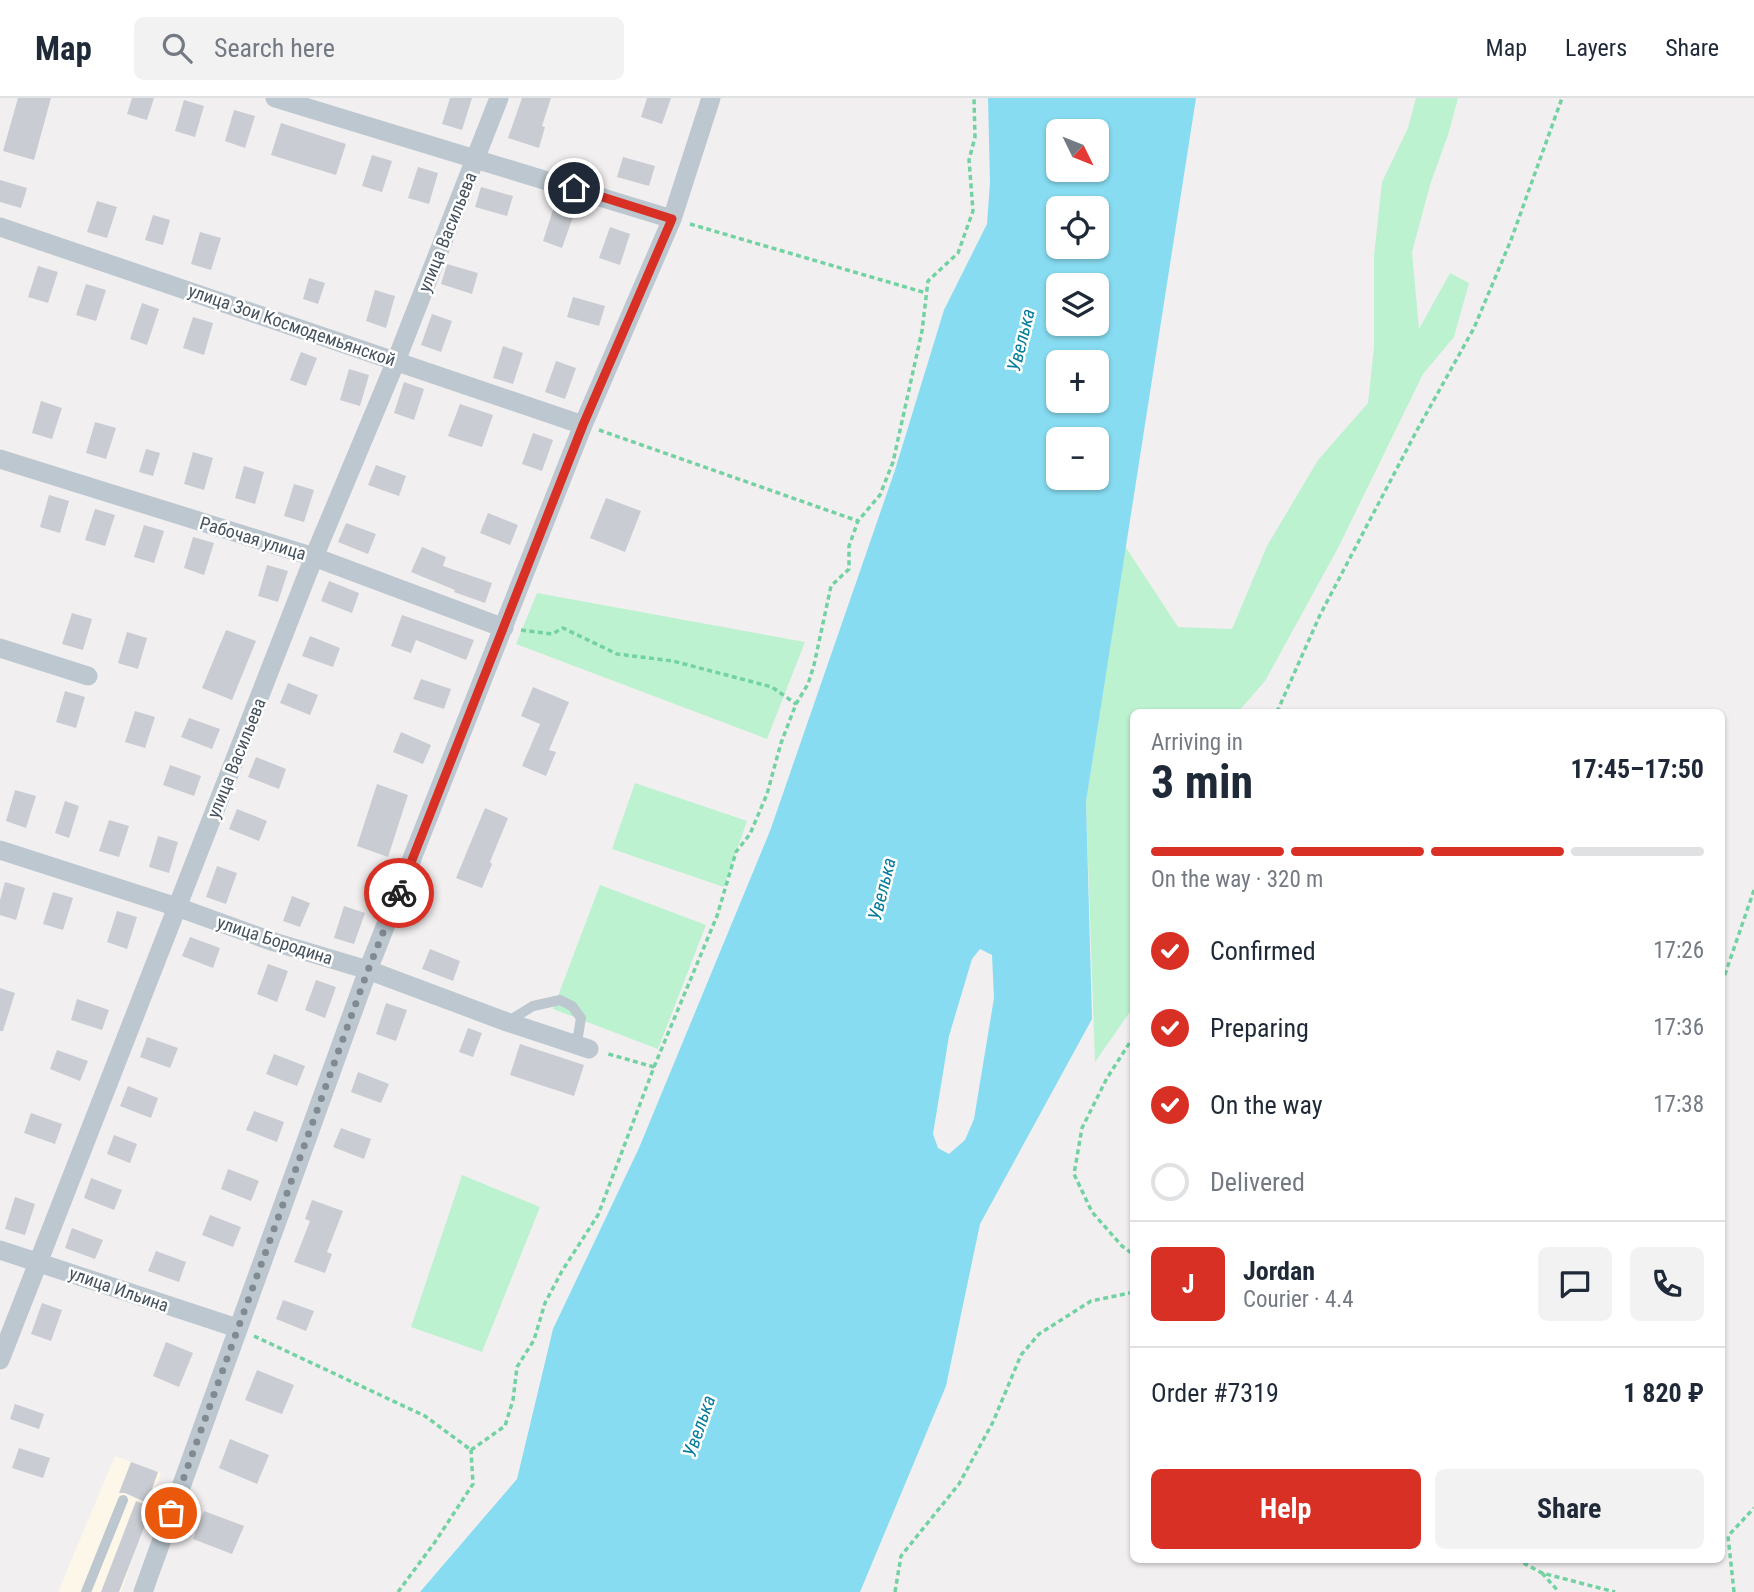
<!DOCTYPE html>
<html lang="en">
<head>
<meta charset="utf-8">
<style>
  :root { --surface:#fff; --page:#f2f2f3; --text:#1f2937; --muted:#747a83; --line:#e0e1e3; --accent:#d93025 }
  body { margin:0; font-family:"Roboto Condensed",sans-serif; background:var(--page); color:var(--text); height:100vh; display:flex; flex-direction:column; font-size:26px; white-space:nowrap }
  * { box-sizing:border-box; margin:0 }
  p { font-size:23px; color:var(--muted) }
  .icon { flex:none; width:38px; height:38px; fill:none; stroke:currentColor; stroke-width:2; stroke-linecap:round; stroke-linejoin:round }
  .map { position:relative; flex:1; overflow:hidden }
  .side { position:absolute; left:1130px; top:611px; width:595px; height:854px; display:flex; flex-direction:column; background:var(--surface); border-radius:10px; box-shadow:0 2px 5px #0004 }
  .side>* { flex:none }
  .needle { width:46px; rotate:133deg }
  .tools { position:absolute; left:1046px; top:21px; display:grid; gap:14px }
  .tools a { display:grid; place-items:center; width:63px; height:63px; border-radius:10px; background:var(--surface); box-shadow:0 2px 5px #0004; font-size:35px }
  .pin { position:absolute; display:grid; place-items:center; width:60px; height:60px; color:#fff; margin:-30px; border:4px solid #fff; border-radius:50%; box-shadow:0 2px 7px #0007 }
  .courier { position:absolute; display:grid; place-items:center; width:70px; height:70px; margin:-35px; border:5px solid #d93025; border-radius:50%; background:#fff; color:#222; box-shadow:0 2px 9px #0007 }
  .overview em { font-style:normal; font-weight:700 }
  .overview div { display:flex; flex-direction:column-reverse }
  .overview { display:flex; align-items:center; justify-content:space-between; height:119px; padding:0 21px }
  h1 { font-size:46px; font-weight:700; line-height:52px }
  .bar { display:grid; grid-template-columns:repeat(4,1fr); gap:10px 7px; align-content:center; height:84px; padding:0 21px }
  .bar i { height:9px; border-radius:5px; background:var(--line) }
  .bar .active { background:var(--accent) }
  .bar p { grid-column:span 4 }
  .line { display:flex; align-items:center; gap:18px; padding:0 21px; border-top:2px solid var(--line) }
  .line div { flex:1 }
  .round { display:grid; place-items:center; flex:none; width:74px; height:74px; border-radius:10px; background:var(--page) }
  ol { padding:0 21px; list-style:none }
  li { display:flex; align-items:center; gap:21px; height:77px }
  li p { margin-inline-start:auto }
  li .icon { padding:7px; border-radius:50%; background:var(--accent); color:#fff; stroke-width:4 }
  li:last-child { color:var(--muted) }
  li i { width:38px; height:38px; border:4px solid var(--line); border-radius:50% }
  .cta { display:flex; gap:14px; margin-top:auto; padding:14px 21px }
  .cta a { flex:1; height:80px; border-radius:10px; background:var(--accent); color:#fff; font-size:28px; font-weight:700; line-height:80px; text-align:center }
  .cta a+a { background:var(--page); color:var(--text) }
  header { display:flex; align-items:center; gap:42px; box-sizing:border-box; height:98px; padding:0 35px; background:var(--surface); border-bottom:2px solid var(--line) }
  header strong { font-size:33px }
  nav { display:flex; gap:38px; margin-inline-start:auto; font-size:24px }
  .search { width:490px; height:63px; background:var(--page); display:flex; align-items:center; gap:18px; box-sizing:border-box; padding:0 24px; border-radius:10px; color:var(--muted); font-size:26px }
  .map>svg:first-child { display:block }
</style>
</head>
<body>
<header>
<strong>Map</strong>
<div class="search"><svg class="icon" aria-label="search" viewBox="0 0 24 24"><circle cx="10" cy="10" r="6"/><path d="M15 15l6 6"/></svg>Search here</div>
<nav><a>Map</a><a>Layers</a><a>Share</a></nav>
</header>
<div class="map">
<svg width="1754" height="1494" viewBox="0 0 1754 1494">
  <rect width="100%" height="100%" fill="#f2eff0"/>
  <path fill="#fdf7e9" d="M 115,1358 L 161,1375 L 121,1494 L 58,1494 Z"/>
  <path fill="#bcf2d0" d="M 1416,0 L 1458,0 L 1448,37 L 1430,87 L 1412,154 L 1419,231 L 1450,175 L 1469,185 L 1454,239 L 1423,276 L 1338,450 L 1265,583 L 1238,614 L 1134,614 L 1134,908 L 1095,964 L 1086,704 L 1125,448 L 1178,529 L 1232,531 L 1267,448 L 1318,362 L 1368,305 L 1374,249 L 1374,158 L 1382,84 L 1408,30 Z
    M 537,495 L 805,544 L 767,641 L 516,546 Z
    M 635,685 L 747,723 L 724,789 L 612,751 Z
    M 600,787 L 706,827 L 658,951 L 553,911 Z
    M 462,1077 L 540,1109 L 482,1254 L 411,1229 Z"/>
  <path fill="#87dcf1" fill-rule="evenodd" d="M 988,0 L 1196,0 L 1086,704 L 1092,921 L 980,1126 L 946,1288 L 860,1494 L 420,1494 L 517,1381 L 553,1231 L 639,1050 L 770,733 L 895,372 L 944,212 L 987,126 L 990,84 ZM 1059,33 L 1097,33 L 1097,72 L 1059,72 ZM 1059,110 L 1097,110 L 1097,149 L 1059,149 ZM 1059,187 L 1097,187 L 1097,226 L 1059,226 ZM 1059,264 L 1097,264 L 1097,303 L 1059,303 ZM 1059,341 L 1097,341 L 1097,380 L 1059,380 ZM 980,851 L 992,857 L 994,900 L 974,1021 L 965,1042 L 949,1056 L 938,1050 L 933,1036 L 949,938 L 972,861 Z"/>
  <path fill="#c9ccd2" d="M 18,0 L 51,0 L 34,62 L 3,53 Z
    M 132,0 L 154,0 L 147,22 L 127,16 Z
    M 450,0 L 472,0 L 462,32 L 442,26 Z
    M 522,0 L 551,0 L 542,28 L 545,29 L 539,50 L 508,40 Z
    M 647,0 L 671,0 L 662,26 L 641,19 Z
    M 184,2 L 204,8 L 195,39 L 175,33 Z
    M 234,12 L 255,18 L 245,50 L 225,43 Z
    M 281,25 L 346,46 L 336,77 L 271,57 Z
    M 372,57 L 392,63 L 382,94 L 362,88 Z
    M 623,59 L 655,68 L 649,88 L 617,79 Z
    M 418,69 L 438,75 L 429,106 L 408,100 Z
    M 0,82 L 27,90 L 21,110 L 0,104 Z
    M 481,89 L 513,98 L 507,118 L 475,109 Z
    M 97,103 L 117,109 L 107,140 L 87,134 Z
    M 553,112 L 573,119 L 562,150 L 543,143 Z
    M 153,117 L 170,122 L 163,147 L 145,142 Z
    M 610,129 L 630,136 L 620,167 L 599,160 Z
    M 200,134 L 221,140 L 211,172 L 191,166 Z
    M 447,166 L 478,175 L 472,196 L 441,186 Z
    M 38,168 L 58,174 L 48,205 L 28,199 Z
    M 309,180 L 325,185 L 318,206 L 303,201 Z
    M 86,186 L 106,192 L 96,223 L 76,217 Z
    M 375,192 L 395,198 L 386,230 L 366,223 Z
    M 573,199 L 605,208 L 599,228 L 567,219 Z
    M 142,205 L 159,211 L 147,247 L 130,241 Z
    M 432,216 L 452,223 L 441,254 L 421,247 Z
    M 193,219 L 213,225 L 204,257 L 183,250 Z
    M 503,248 L 523,255 L 513,286 L 493,280 Z
    M 301,254 L 317,260 L 306,288 L 290,282 Z
    M 556,263 L 576,270 L 565,301 L 545,294 Z
    M 349,271 L 369,277 L 360,308 L 340,302 Z
    M 404,284 L 424,291 L 414,322 L 394,315 Z
    M 41,303 L 62,310 L 52,341 L 32,335 Z
    M 460,306 L 493,317 L 482,349 L 448,338 Z
    M 95,324 L 116,330 L 106,361 L 86,355 Z
    M 533,335 L 553,342 L 542,373 L 522,366 Z
    M 146,351 L 160,355 L 153,378 L 139,374 Z
    M 193,354 L 213,360 L 204,392 L 184,386 Z
    M 376,367 L 406,378 L 399,398 L 368,387 Z
    M 244,368 L 264,374 L 255,406 L 235,400 Z
    M 294,386 L 314,392 L 304,424 L 284,418 Z
    M 49,397 L 69,403 L 60,435 L 40,429 Z
    M 606,400 L 641,413 L 625,454 L 590,440 Z
    M 95,411 L 115,417 L 105,448 L 85,442 Z
    M 488,415 L 518,427 L 510,447 L 480,435 Z
    M 346,425 L 376,436 L 368,456 L 338,444 Z
    M 144,427 L 164,433 L 154,465 L 134,459 Z
    M 193,439 L 214,445 L 204,477 L 184,470 Z
    M 422,449 L 446,459 L 443,468 L 492,485 L 485,505 L 454,494 L 455,492 L 411,474 Z
    M 267,467 L 288,473 L 278,504 L 258,498 Z
    M 329,483 L 359,495 L 352,515 L 321,503 Z
    M 72,515 L 92,521 L 83,552 L 62,546 Z
    M 402,517 L 474,542 L 466,562 L 416,542 L 411,555 L 391,548 Z
    M 226,532 L 256,543 L 232,602 L 202,590 Z
    M 127,534 L 147,540 L 138,571 L 118,565 Z
    M 310,538 L 340,550 L 333,569 L 302,558 Z
    M 421,581 L 451,591 L 444,611 L 413,601 Z
    M 288,585 L 318,597 L 310,617 L 280,605 Z
    M 533,589 L 569,604 L 549,652 L 556,654 L 546,678 L 522,668 L 540,626 L 521,618 Z
    M 65,593 L 85,599 L 76,630 L 56,624 Z
    M 135,613 L 155,619 L 145,650 L 125,644 Z
    M 189,620 L 220,631 L 212,651 L 181,639 Z
    M 401,634 L 431,647 L 423,666 L 393,654 Z
    M 256,659 L 286,671 L 279,691 L 248,679 Z
    M 170,667 L 201,678 L 194,698 L 163,687 Z
    M 377,686 L 408,697 L 388,759 L 357,748 Z
    M 15,692 L 36,698 L 26,730 L 6,723 Z
    M 65,703 L 79,708 L 69,740 L 55,735 Z
    M 485,710 L 508,720 L 490,764 L 492,766 L 482,790 L 456,780 Z
    M 237,711 L 267,723 L 259,743 L 229,731 Z
    M 109,722 L 129,728 L 119,759 L 99,753 Z
    M 158,738 L 178,744 L 169,775 L 149,769 Z
    M 217,768 L 237,775 L 226,806 L 206,799 Z
    M 5,784 L 25,790 L 16,822 L 0,817 L 0,802 Z
    M 53,794 L 73,800 L 63,832 L 43,826 Z
    M 292,798 L 310,805 L 300,829 L 283,823 Z
    M 344,808 L 365,815 L 354,846 L 334,840 Z
    M 117,813 L 137,819 L 127,851 L 107,844 Z
    M 190,839 L 220,850 L 213,870 L 182,858 Z
    M 430,851 L 460,863 L 453,883 L 422,871 Z
    M 268,866 L 288,873 L 277,904 L 257,896 Z
    M 316,882 L 336,889 L 325,920 L 305,912 Z
    M 0,890 L 15,895 L 3,933 L 0,933 Z
    M 77,901 L 109,912 L 102,932 L 71,922 Z
    M 386,905 L 407,912 L 396,943 L 376,936 Z
    M 468,930 L 482,935 L 473,959 L 459,954 Z
    M 147,939 L 178,950 L 170,970 L 140,959 Z
    M 520,946 L 584,967 L 574,998 L 510,977 Z
    M 57,952 L 88,963 L 80,983 L 50,971 Z
    M 274,956 L 305,968 L 297,988 L 266,976 Z
    M 358,974 L 389,986 L 381,1005 L 351,994 Z
    M 128,988 L 158,1000 L 151,1020 L 120,1008 Z
    M 254,1013 L 284,1024 L 277,1044 L 246,1032 Z
    M 31,1015 L 62,1026 L 55,1046 L 24,1035 Z
    M 341,1030 L 371,1041 L 364,1061 L 333,1049 Z
    M 114,1037 L 137,1046 L 130,1065 L 107,1056 Z
    M 228,1071 L 259,1083 L 251,1103 L 221,1091 Z
    M 91,1080 L 122,1092 L 114,1112 L 84,1100 Z
    M 15,1099 L 35,1106 L 25,1137 L 5,1131 Z
    M 312,1102 L 343,1113 L 327,1154 L 332,1156 L 325,1175 L 294,1164 L 310,1123 L 305,1121 Z
    M 210,1117 L 241,1129 L 233,1149 L 202,1137 Z
    M 72,1130 L 103,1142 L 95,1161 L 65,1150 Z
    M 156,1153 L 186,1164 L 179,1184 L 148,1173 Z
    M 283,1202 L 314,1213 L 306,1233 L 276,1221 Z
    M 42,1205 L 62,1212 L 51,1243 L 31,1236 Z
    M 166,1244 L 193,1255 L 179,1289 L 153,1278 Z
    M 257,1272 L 294,1287 L 282,1316 L 245,1302 Z
    M 15,1306 L 44,1316 L 39,1331 L 10,1321 Z
    M 230,1341 L 269,1357 L 257,1386 L 219,1370 Z
    M 19,1350 L 50,1360 L 43,1380 L 12,1370 Z
    M 131,1364 L 158,1374 L 147,1405 L 125,1395 L 119,1395 Z
    M 136,1403 L 152,1409 L 119,1494 L 101,1494 Z
    M 204,1413 L 244,1428 L 232,1456 L 193,1441 Z"/>
  <g fill="none" stroke-linecap="round" stroke-linejoin="round">
    <path stroke="#72d2a2" stroke-width="3.5" stroke-dasharray="5 3.5" stroke-linecap="butt" d="M 690,126 L 926,195
      M 599,332 L 858,423
      M 521,532 L 552,536 L 563,530 L 617,556 L 673,563 L 772,589 L 796,606
      M 1277,614 L 1320,517 L 1416,334 L 1474,230 L 1511,142 L 1562,0
      M 1722,885 L 1754,792
      M 1134,938 L 1107,980 L 1082,1030 L 1074,1076 L 1092,1114 L 1122,1148 L 1134,1157
      M 654,969 L 717,818 L 736,754 L 750,736 L 767,696 L 781,645 L 796,606 L 808,586 L 814,567 L 831,488 L 849,471 L 849,448 L 858,423 L 880,397 L 893,364 L 922,233 L 928,183 L 958,155 L 973,113 L 969,62 L 975,39 L 974,0
      M 254,1238 L 425,1318 L 471,1352
      M 471,1352 L 505,1328 L 513,1302 L 517,1269 L 534,1242 L 545,1205 L 562,1173 L 598,1117 L 654,969 L 605,955
      M 1516,1461 L 1542,1475 L 1615,1494
      M 1542,1475 L 1559,1494
      M 398,1494 L 435,1444 L 473,1386 L 471,1352
      M 895,1494 L 901,1458 L 959,1386 L 993,1324 L 1021,1257 L 1039,1236 L 1091,1203 L 1134,1194
      M 1734,1494 L 1728,1438 L 1754,1410"/>
    <path stroke="#bcc7cf" stroke-width="10" d="M 507,924 L 533,908 L 560,902 L 572,908 L 581,920 L 578,938 L 568,944
      M 86,1494 L 123,1402"/>
    <path stroke="#bcc7cf" stroke-width="19" d="M 275,0 L 672,121
      M 0,129 L 583,327
      M 0,361 L 314,459 L 504,530
      M 0,550 L 88,578
      M 0,752 L 177,809 L 274,844 L 368,872 L 507,924 L 589,951
      M 0,1152 L 237,1230
      M 0,1262 L 314,459 L 396,263 L 499,0
      M 143,1494 L 368,872 L 583,327 L 672,121 L 711,0"/>
  </g>
  <g fill="none" stroke-linecap="round" stroke-linejoin="round">
    <path stroke="#828a91" stroke-width="7" stroke-dasharray="0 12.6" d="M 171,1415 L 368,872 L 399,795"/>
    <path stroke="#d93025" stroke-width="9" d="M 399,795 L 583,327 L 672,121 L 574,90"/>
  </g>
  <g text-anchor="middle" dominant-baseline="central" stroke-width="5" stroke-linejoin="round" paint-order="stroke">
    <g font-size="18" fill="#46535e" stroke="#fff">
      <text transform="translate(447 134) rotate(-68)">улица Васильева</text>
      <text transform="translate(292 227) rotate(19)">улица Зои Космодемьянской</text>
      <text transform="translate(253 440) rotate(17)">Рабочая улица</text>
      <text transform="translate(236 660) rotate(-68)">улица Васильева</text>
      <text transform="translate(275 842) rotate(18)">улица Бородина</text>
      <text transform="translate(119 1191) rotate(19)">улица Ильина</text>
    </g>
    <g font-size="19" font-style="italic" fill="#067d9b" stroke="#fff">
      <text transform="translate(1021 242) rotate(-76)">Увелька</text>
      <text transform="translate(882 791) rotate(-76)">Увелька</text>
      <text transform="translate(699 1328) rotate(-71)">Увелька</text>
    </g>
  </g>
</svg>
<div class="tools">
<a><svg class="needle" viewBox="-14 -14 28 28"><path d="M0-13l5 13h-10z" fill="#e53935"/><path d="M0 13l5-13h-10z" fill="#747a83"/></svg></a>
<a><svg class="icon" aria-label="locate" viewBox="0 0 24 24"><circle cx="12" cy="12" r="6"/><path d="M12 2v4M12 18v4M2 12h4M18 12h4"/></svg></a>
<a><svg class="icon" aria-label="layers" viewBox="0 0 24 24"><path d="M12 4l9 5-9 5-9-5zM3 14l9 5 9-5"/></svg></a>
<a>+</a>
<a>−</a>
</div>
<div class="pin" style="left:171px;top:1415px;background:#ea580c"><svg class="icon" aria-label="bag" viewBox="0 0 24 24"><path d="M5 8h14l-1 12H6zM9 8a3 3 0 0 1 6 0"/></svg></div>
<div class="pin" style="left:574px;top:90px;background:#1f2937"><svg class="icon" aria-label="home" viewBox="0 0 24 24"><path d="M3 11l9-7 9 7M6 9v11h12V9"/></svg></div>
<div class="courier" style="left:399px;top:795px"><svg class="icon" aria-label="bike" viewBox="0 0 24 24"><circle cx="6" cy="16" r="4"/><circle cx="18" cy="16" r="4"/><path d="M6 16l4-8h5l3 8M10 8l3 8H6M13 5h3"/></svg></div>
<section class="side">
<div class="overview"><div><h1>3 min</h1><p>Arriving in</p></div><em>17:45–17:50</em></div>
<div class="bar"><i class="active"></i><i class="active"></i><i class="active"></i><i></i><p>On the way · 320 m</p></div>
<ol>
<li><svg class="icon" aria-label="check" viewBox="0 0 24 24"><path d="M5 12l5 5 9-10"/></svg>Confirmed<p>17:26</p></li>
<li><svg class="icon" aria-label="check" viewBox="0 0 24 24"><path d="M5 12l5 5 9-10"/></svg>Preparing<p>17:36</p></li>
<li><svg class="icon" aria-label="check" viewBox="0 0 24 24"><path d="M5 12l5 5 9-10"/></svg>On the way<p>17:38</p></li>
<li><i></i>Delivered</li>
</ol>
<div class="line" style="height:126px"><b class="round" style="background:var(--accent);color:#fff">J</b><div><b>Jordan</b><p>Courier · 4.4</p></div><a class="round"><svg class="icon" aria-label="chat" viewBox="0 0 24 24"><path d="M4 5h16v11H9l-5 4z"/></svg></a><a class="round"><svg class="icon" aria-label="phone" viewBox="0 0 24 24"><path d="M5 4h4l2 5-3 2q2 4 5 5l2-3 5 2v4C11 20 4 13 5 4z"/></svg></a></div>
<div class="line" style="height:91px"><div>Order #7319</div><b>1 820 ₽</b></div>
<div class="cta"><a>Help</a><a>Share</a></div>
</section>
</div>
</body>
</html>
